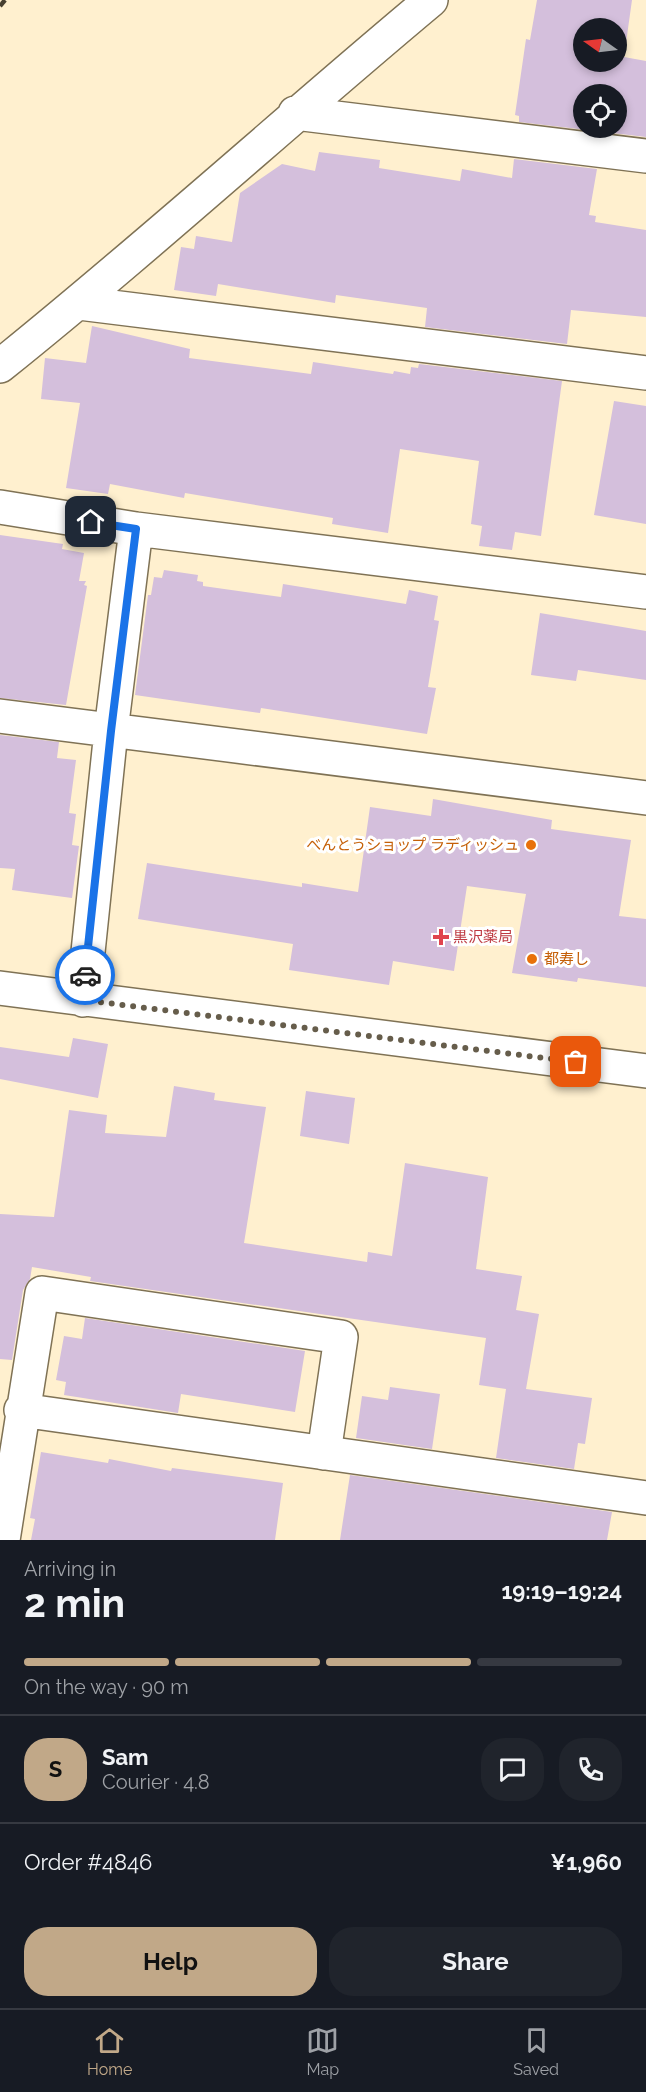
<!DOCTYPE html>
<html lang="en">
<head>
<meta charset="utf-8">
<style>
  :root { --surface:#171b24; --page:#20242c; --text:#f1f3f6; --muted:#9ea1a6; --line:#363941; --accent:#c1a888 }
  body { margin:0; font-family:Raleway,"Noto Sans JP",sans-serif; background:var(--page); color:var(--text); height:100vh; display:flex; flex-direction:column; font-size:22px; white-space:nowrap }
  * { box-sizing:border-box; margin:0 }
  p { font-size:20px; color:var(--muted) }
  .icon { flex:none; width:33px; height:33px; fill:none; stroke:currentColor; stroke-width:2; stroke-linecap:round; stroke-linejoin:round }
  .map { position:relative; height:1540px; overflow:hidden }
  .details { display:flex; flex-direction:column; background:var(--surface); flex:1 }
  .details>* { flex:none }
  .needle { width:39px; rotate:284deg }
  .buttons { position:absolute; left:573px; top:18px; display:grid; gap:12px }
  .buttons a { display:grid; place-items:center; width:54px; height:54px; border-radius:50%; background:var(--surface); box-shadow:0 3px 9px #0003; font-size:30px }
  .pin { position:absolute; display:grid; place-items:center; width:51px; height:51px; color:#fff; margin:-26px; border-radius:12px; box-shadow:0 3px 9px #0006 }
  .courier { position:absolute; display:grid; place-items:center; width:60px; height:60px; margin:-30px; border:4px solid #1a73e8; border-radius:50%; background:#fff; color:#222; box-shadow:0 2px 8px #0007 }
  .head em { font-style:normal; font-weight:700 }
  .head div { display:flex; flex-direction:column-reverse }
  .head { display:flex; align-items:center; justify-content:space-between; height:102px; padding:0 24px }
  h1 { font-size:39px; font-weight:700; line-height:45px }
  .bar { display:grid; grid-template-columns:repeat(4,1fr); gap:9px 6px; align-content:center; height:72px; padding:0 24px }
  .bar i { height:8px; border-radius:4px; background:var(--line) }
  .bar .active { background:var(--accent) }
  .bar p { grid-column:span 4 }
  .line { display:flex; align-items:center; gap:15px; padding:0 24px; border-top:2px solid var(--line) }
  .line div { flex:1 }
  .round { display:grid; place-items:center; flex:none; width:63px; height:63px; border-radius:24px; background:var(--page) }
  .action { display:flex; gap:12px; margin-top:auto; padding:12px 24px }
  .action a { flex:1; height:69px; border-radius:24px; background:var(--accent); color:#111; font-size:24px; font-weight:700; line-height:69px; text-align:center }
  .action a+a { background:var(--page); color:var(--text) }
  .dock { display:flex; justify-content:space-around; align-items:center; height:84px; border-top:2px solid var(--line); background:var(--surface); font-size:16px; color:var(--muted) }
  .dock a { display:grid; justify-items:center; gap:3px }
  .dock .active { color:var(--accent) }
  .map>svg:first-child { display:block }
</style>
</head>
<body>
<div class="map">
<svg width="646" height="1540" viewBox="0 0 646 1540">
  <rect width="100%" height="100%" fill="#fff0cf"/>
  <path fill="#d4bfdc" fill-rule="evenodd" d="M 537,0 L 632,0 L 624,57 L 646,61 L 646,137 L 519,122 L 519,116 L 515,115 L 526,39 L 530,40 ZM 584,28 L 616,28 L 616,62 L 584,62 ZM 584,94 L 616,94 L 616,128 L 584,128 Z
    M 319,152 L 380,160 L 379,168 L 460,181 L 462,169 L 512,178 L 514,159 L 597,169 L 589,215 L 596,216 L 595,222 L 646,230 L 646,317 L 571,310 L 567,344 L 425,327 L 427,308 L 336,295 L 335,303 L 218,284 L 216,296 L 174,290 L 181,247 L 194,249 L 196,236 L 232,242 L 240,193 L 282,164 L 315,171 Z
    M 92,326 L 190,349 L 189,358 L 311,374 L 313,362 L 393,374 L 394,371 L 410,374 L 411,367 L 418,368 L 419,364 L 562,381 L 541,536 L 515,532 L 512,550 L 479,546 L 482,526 L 471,524 L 479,461 L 400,449 L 388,533 L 332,524 L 333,518 L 185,493 L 184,498 L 110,484 L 108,494 L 66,488 L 80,403 L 41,399 L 45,358 L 86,363 Z
    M 614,401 L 646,406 L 646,524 L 594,515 Z
    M 0,535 L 63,544 L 62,549 L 84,553 L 79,581 L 86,581 L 84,585 L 87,586 L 66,705 L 0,698 Z
    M 164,570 L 198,575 L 197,581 L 203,582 L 203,586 L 281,597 L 283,584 L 406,604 L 409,590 L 438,596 L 434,620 L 439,621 L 428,687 L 436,688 L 427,734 L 261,708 L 260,713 L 135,695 L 148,595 L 151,595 L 154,577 L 162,578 Z
    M 540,613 L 646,631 L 646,680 L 578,670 L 576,681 L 531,675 Z
    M 0,735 L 59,742 L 57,758 L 76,760 L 69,813 L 76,814 L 72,845 L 79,846 L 72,898 L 12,890 L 15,869 L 0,868 Z
    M 433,799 L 552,820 L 551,829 L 631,840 L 619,916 L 646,919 L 646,987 L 578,978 L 577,982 L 512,973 L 526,894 L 467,886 L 454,971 L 393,961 L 389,985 L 289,970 L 293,944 L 138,919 L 147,863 L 302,887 L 302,883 L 358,892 L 370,807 L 431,816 Z
    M 73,1038 L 108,1044 L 98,1098 L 0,1079 L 0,1047 L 69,1057 Z
    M 174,1086 L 215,1093 L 214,1100 L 266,1107 L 244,1243 L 367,1262 L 368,1252 L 392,1256 L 405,1163 L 488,1177 L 476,1269 L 522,1276 L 516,1310 L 539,1314 L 526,1389 L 592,1398 L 585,1444 L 578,1443 L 574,1469 L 496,1458 L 506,1389 L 479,1385 L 486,1338 L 90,1281 L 91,1277 L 32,1267 L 30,1279 L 23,1290 L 12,1360 L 0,1359 L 0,1214 L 54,1217 L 69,1110 L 107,1115 L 105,1133 L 166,1137 Z
    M 306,1091 L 355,1098 L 349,1144 L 300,1136 Z
    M 85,1318 L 305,1351 L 295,1412 L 181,1394 L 178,1413 L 64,1395 L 66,1382 L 56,1380 L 64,1336 L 82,1339 Z
    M 390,1387 L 440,1394 L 432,1449 L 356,1438 L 362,1396 L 388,1400 Z
    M 41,1452 L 108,1463 L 109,1459 L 171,1471 L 172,1468 L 283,1483 L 275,1540 L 31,1540 L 35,1519 L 30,1518 Z
    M 350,1475 L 612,1512 L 607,1540 L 340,1540 Z"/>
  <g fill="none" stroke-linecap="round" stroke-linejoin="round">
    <g stroke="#7f7255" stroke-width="36">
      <path id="minor" d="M 295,113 L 646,156
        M 79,303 L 646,373
        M 0,366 C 147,248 286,121 431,0
        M 0,507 L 136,529 L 646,592
        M 0,716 L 646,798
        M 0,988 L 646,1071
        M 83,1000 L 111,731 L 136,529
        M 21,1410 L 646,1498
        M 3,1540 L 42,1293 L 341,1337 L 324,1453"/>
    </g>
    <use href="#minor" stroke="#fff" stroke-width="33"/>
    <path stroke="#474031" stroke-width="4.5" stroke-dasharray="8 8" stroke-linecap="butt" d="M 0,6 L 5,0"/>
  </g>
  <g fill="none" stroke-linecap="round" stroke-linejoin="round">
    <path stroke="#665d4b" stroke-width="6" stroke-dasharray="0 10.8" d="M 85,975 L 83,1000 L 576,1062"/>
    <path stroke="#1a73e8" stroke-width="8" d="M 85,975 L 111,731 L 136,529 L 91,522"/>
  </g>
  <g fill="#e8710a" stroke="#fff" stroke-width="2">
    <circle cx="531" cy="845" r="6"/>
    <circle cx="532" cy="959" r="6"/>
  </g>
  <path fill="#e0444e" stroke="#fff" stroke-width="2" d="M438 928h6v6h6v6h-6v6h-6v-6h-6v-6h6z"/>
  <g text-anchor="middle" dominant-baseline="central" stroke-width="6" stroke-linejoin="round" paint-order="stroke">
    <g font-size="15" fill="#c56008" stroke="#fff" text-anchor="end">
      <text x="519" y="845">べんとうショップ ラディッシュ</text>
      <text x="544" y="959" text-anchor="start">都寿し</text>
    </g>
    <g font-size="15" fill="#be3a42" stroke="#fff" text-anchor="start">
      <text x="453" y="937">黒沢薬局</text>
    </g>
  </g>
</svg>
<div class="buttons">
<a><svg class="needle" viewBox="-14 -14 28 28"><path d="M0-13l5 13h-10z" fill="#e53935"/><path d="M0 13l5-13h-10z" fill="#9ea1a6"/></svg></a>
<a><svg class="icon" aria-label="locate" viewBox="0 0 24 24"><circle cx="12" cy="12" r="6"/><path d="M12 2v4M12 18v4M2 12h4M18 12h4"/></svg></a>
</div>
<div class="pin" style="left:576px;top:1062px;background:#ea580c"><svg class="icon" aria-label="bag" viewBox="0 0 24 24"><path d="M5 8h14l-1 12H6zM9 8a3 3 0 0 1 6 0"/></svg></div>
<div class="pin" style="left:91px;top:522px;background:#1f2937"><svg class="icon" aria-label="home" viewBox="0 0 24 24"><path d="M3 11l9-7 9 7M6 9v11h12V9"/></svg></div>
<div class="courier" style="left:85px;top:975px"><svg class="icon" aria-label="car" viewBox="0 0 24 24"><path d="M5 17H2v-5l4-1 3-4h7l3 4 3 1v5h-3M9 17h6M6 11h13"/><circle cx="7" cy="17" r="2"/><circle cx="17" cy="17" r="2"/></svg></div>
</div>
<section class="details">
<div class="head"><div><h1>2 min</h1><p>Arriving in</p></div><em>19:19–19:24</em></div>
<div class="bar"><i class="active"></i><i class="active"></i><i class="active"></i><i></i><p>On the way · 90 m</p></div>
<div class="line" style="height:108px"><b class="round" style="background:var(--accent);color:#111">S</b><div><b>Sam</b><p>Courier · 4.8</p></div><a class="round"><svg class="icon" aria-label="chat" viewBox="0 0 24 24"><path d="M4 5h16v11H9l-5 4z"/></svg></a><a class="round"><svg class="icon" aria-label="phone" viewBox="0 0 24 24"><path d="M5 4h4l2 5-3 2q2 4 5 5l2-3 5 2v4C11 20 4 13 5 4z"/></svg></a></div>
<div class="line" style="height:78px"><div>Order #4846</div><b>¥1,960</b></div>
<div class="action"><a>Help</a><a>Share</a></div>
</section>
<nav class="dock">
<a class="active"><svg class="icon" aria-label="home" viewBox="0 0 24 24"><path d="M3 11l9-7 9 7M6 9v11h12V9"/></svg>Home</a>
<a><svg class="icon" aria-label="map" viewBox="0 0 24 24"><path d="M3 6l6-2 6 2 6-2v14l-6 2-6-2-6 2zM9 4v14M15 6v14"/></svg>Map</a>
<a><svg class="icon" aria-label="saved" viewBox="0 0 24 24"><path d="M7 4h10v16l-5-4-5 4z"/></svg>Saved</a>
</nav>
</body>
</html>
